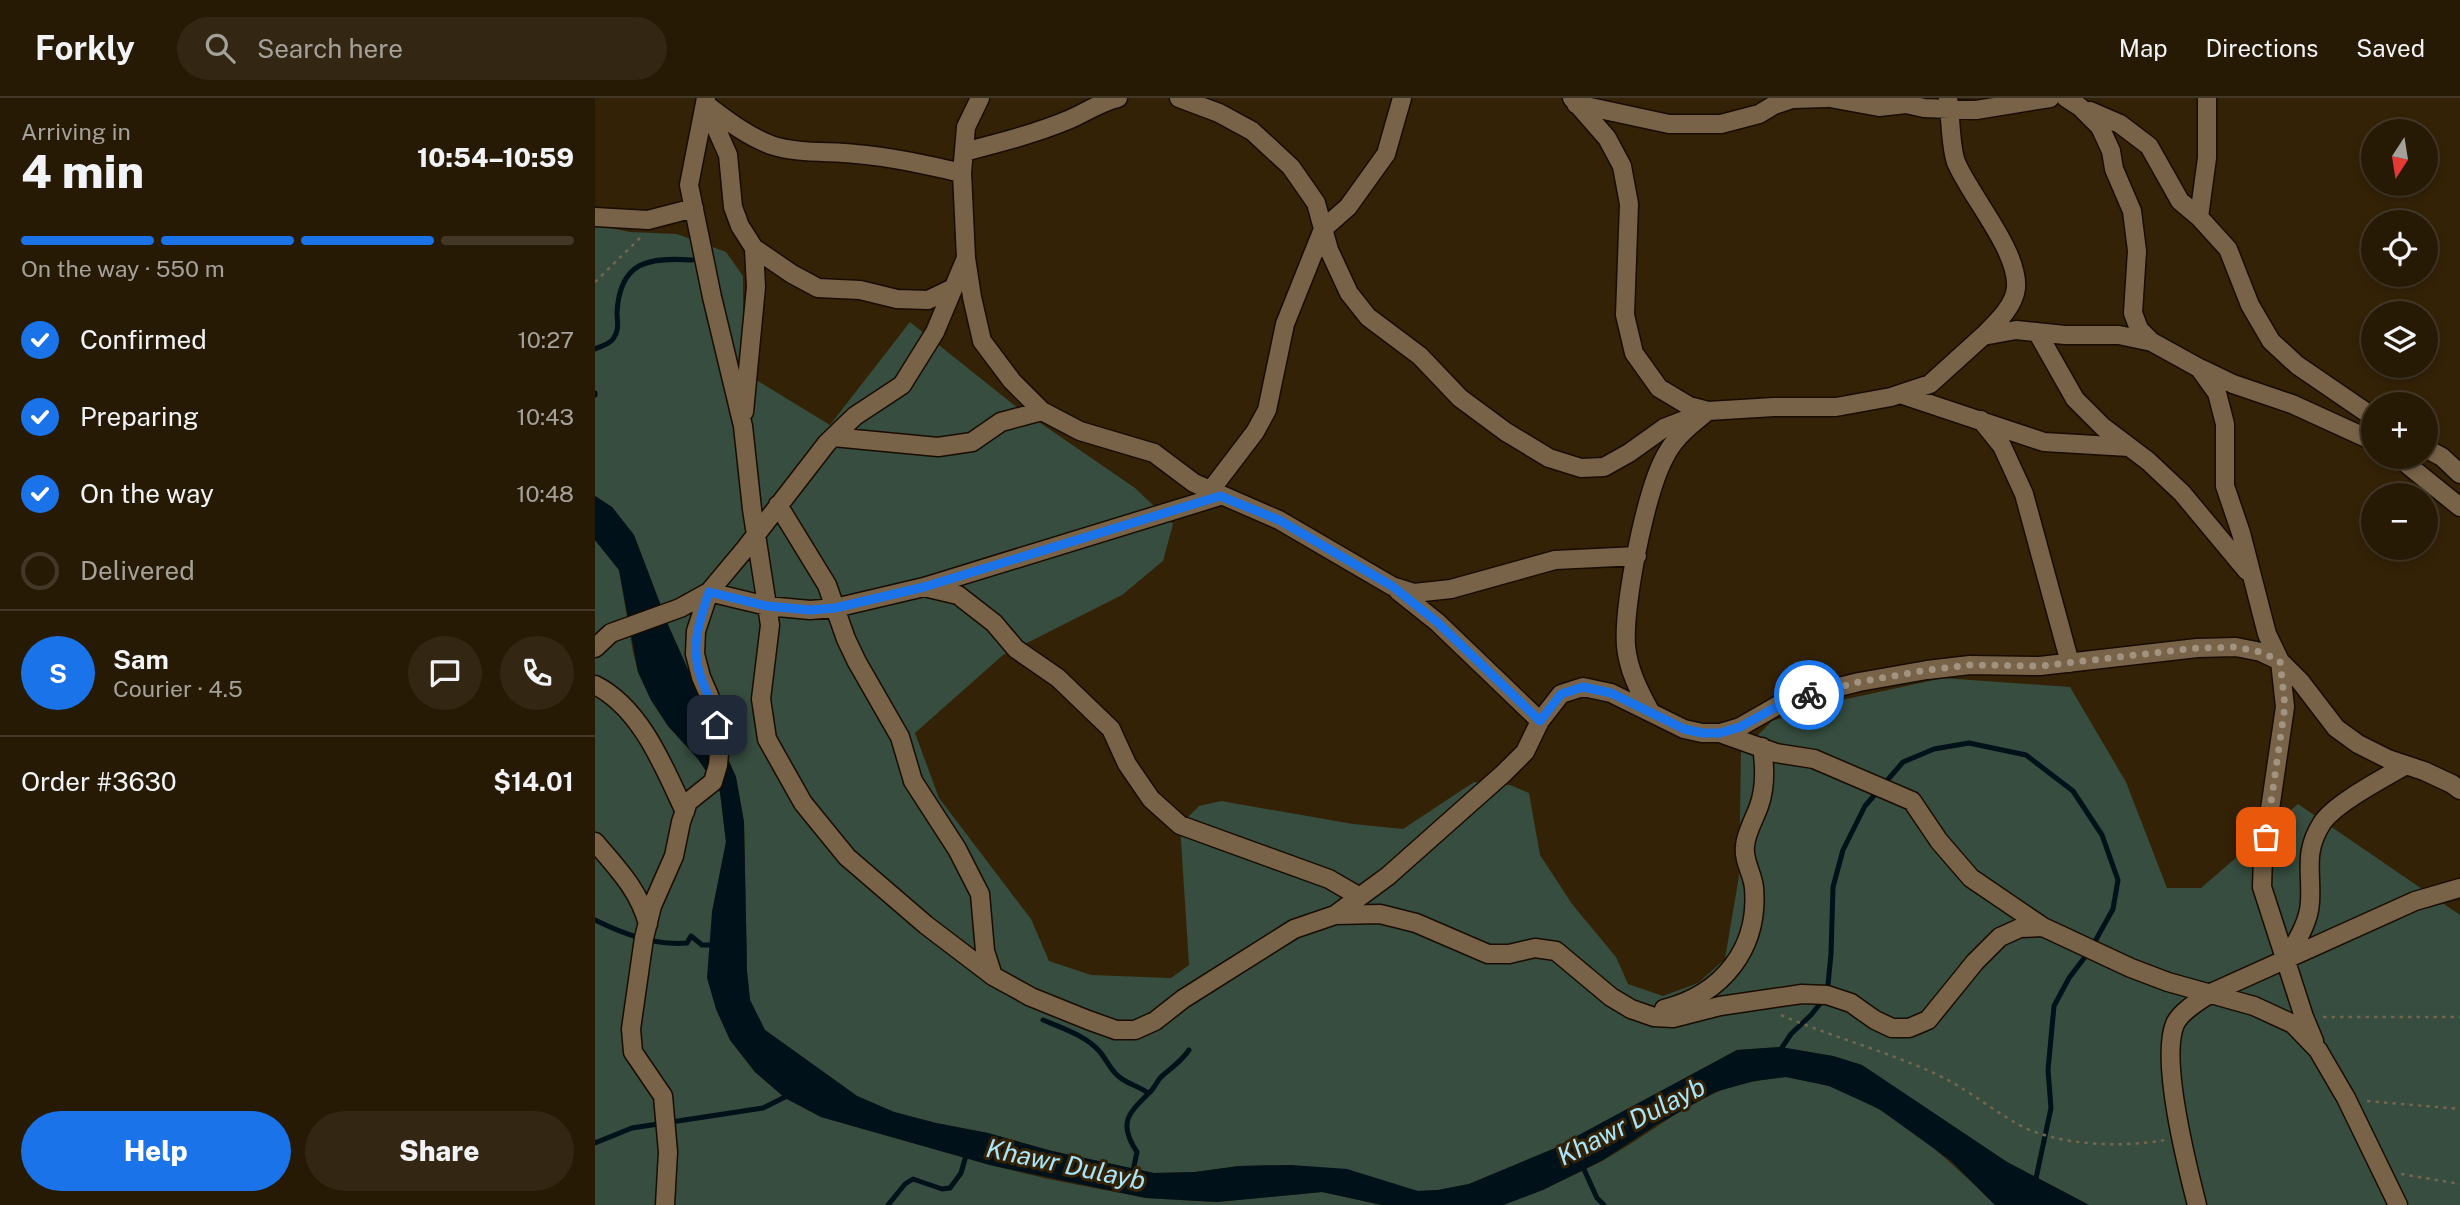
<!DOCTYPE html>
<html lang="en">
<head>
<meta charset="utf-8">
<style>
  :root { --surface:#271a05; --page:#332713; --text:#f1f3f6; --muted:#a4a19a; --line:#433827; --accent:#1a73e8 }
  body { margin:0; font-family:"Public Sans",sans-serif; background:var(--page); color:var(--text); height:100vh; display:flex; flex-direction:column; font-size:26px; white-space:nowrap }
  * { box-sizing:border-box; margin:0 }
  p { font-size:23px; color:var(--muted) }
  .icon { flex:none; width:38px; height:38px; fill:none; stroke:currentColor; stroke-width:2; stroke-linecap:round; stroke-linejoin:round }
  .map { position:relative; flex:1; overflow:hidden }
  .drawer { display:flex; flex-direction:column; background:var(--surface); width:595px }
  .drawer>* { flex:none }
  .needle { width:46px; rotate:192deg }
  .buttons { position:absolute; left:1766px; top:21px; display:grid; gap:14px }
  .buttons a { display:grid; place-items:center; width:77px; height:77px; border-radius:50%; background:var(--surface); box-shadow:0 4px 10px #0003,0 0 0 2px var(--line); font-size:35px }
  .pin { position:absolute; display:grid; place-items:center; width:60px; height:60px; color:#fff; margin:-30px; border-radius:14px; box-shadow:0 4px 10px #0006 }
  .courier { position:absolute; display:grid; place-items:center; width:70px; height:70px; margin:-35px; border:5px solid #1a73e8; border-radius:50%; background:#fff; color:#222; box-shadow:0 2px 9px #0007 }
  .summary em { font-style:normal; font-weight:800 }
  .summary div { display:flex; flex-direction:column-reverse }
  .summary { display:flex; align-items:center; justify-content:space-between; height:119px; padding:0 21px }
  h1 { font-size:46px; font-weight:800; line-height:52px }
  .bar { display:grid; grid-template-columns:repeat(4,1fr); gap:10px 7px; align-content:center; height:84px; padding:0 21px }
  .bar i { height:9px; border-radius:5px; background:var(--line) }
  .bar .current { background:var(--accent) }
  .bar p { grid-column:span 4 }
  .line { display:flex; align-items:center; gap:18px; padding:0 21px; border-top:2px solid var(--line) }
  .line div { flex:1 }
  .round { display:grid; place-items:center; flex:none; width:74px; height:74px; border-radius:37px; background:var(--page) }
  ol { padding:0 21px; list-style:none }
  li { display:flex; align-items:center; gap:21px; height:77px }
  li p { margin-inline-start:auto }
  li .icon { padding:7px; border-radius:50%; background:var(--accent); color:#fff; stroke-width:4 }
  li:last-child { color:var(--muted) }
  li i { width:38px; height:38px; border:4px solid var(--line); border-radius:50% }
  .action { display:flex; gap:14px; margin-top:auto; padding:14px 21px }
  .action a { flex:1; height:80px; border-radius:42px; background:var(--accent); color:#fff; font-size:28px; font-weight:800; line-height:80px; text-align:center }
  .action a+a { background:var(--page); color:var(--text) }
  header { display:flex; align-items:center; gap:42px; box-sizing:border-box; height:98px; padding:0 35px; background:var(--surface); border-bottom:2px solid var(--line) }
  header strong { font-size:33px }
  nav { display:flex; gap:38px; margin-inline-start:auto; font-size:24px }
  .search { width:490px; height:63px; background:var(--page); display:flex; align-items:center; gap:18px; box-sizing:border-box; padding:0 24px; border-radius:38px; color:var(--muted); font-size:26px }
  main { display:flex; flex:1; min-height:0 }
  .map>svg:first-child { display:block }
</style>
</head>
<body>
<header>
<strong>Forkly</strong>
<div class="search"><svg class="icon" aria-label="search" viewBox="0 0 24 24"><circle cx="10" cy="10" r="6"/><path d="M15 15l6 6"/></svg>Search here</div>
<nav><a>Map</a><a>Directions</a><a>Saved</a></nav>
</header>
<main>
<section class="drawer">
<div class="summary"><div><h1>4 min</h1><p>Arriving in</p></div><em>10:54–10:59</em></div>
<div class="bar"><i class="current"></i><i class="current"></i><i class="current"></i><i></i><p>On the way · 550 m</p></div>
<ol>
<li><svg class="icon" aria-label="check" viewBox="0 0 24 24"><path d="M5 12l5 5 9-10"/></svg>Confirmed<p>10:27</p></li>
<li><svg class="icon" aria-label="check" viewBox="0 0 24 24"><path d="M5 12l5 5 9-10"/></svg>Preparing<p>10:43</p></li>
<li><svg class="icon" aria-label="check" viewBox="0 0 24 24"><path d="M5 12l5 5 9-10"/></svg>On the way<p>10:48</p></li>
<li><i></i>Delivered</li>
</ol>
<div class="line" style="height:126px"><b class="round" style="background:var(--accent);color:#fff">S</b><div><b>Sam</b><p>Courier · 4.5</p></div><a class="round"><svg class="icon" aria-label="chat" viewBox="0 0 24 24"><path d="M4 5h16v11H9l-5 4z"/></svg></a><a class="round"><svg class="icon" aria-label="phone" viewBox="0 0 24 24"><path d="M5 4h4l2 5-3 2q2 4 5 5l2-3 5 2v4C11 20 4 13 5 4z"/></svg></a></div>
<div class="line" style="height:91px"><div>Order #3630</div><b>$14.01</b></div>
<div class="action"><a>Help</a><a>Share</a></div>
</section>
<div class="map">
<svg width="1865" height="1107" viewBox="0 0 1865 1107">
  <rect width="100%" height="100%" fill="#342207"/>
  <path fill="#364d3f" d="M 0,127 L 35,134 L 82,136 L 131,154 L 148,178 L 148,274 L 235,327 L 315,224 L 419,307 L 540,390 L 578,426 L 568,463 L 527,497 L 408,557 L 320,635 L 344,700 L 436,821 L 454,863 L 496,877 L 576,880 L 594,867 L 585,727 L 604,708 L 626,703 L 758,726 L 808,731 L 879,684 L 915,687 L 934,695 L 945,757 L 977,806 L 1021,859 L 1033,886 L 1068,898 L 1103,885 L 1130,861 L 1144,778 L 1146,654 L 1177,623 L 1247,602 L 1348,580 L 1475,589 L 1531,684 L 1572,790 L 1606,790 L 1703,706 L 1865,817 L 1865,1107 L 1494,1107 L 1412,1064 L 1267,967 L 1238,958 L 1185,949 L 1142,952 L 958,1051 L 874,1086 L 843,1092 L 823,1093 L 696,1067 L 644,1068 L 600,1074 L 559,1075 L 457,1053 L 393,1035 L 341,1025 L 299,1014 L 262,998 L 170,932 L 155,902 L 152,873 L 149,724 L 141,679 L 74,529 L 39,437 L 17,409 L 0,398 Z
    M 0,442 L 24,472 L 38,554 L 43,574 L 56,602 L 73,628 L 103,661 L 125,694 L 131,744 L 117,814 L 121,911 L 135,942 L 160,974 L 190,1000 L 226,1019 L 395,1067 L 453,1081 L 551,1100 L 622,1104 L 727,1094 L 787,1107 L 0,1107 Z
    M 1191,979 C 1205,982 1220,984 1234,988 C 1297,1009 1354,1061 1400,1107 L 908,1107 C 942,1094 975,1080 1007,1063 C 1045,1042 1079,1014 1118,996 C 1140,985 1167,982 1191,979 Z"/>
  <path fill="#001119" d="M 0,398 L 17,409 L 39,437 L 74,529 L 141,679 L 149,724 L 152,873 L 155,902 L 170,932 L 262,998 L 299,1014 L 341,1025 L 393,1035 L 457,1053 L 559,1075 L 600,1074 L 644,1068 L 696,1067 L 752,1071 L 823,1093 L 843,1092 L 874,1086 L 958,1051 L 1142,952 L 1185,949 L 1238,958 L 1267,967 L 1412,1064 L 1494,1107 L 1400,1107 L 1355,1062 L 1284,1011 L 1234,988 L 1191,979 L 1159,983 L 1120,994 L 1061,1027 L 1008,1062 L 948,1092 L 908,1107 L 787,1107 L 727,1094 L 622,1104 L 551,1100 L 395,1067 L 226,1019 L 190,1000 L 160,974 L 135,942 L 121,911 L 112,880 L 117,814 L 131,744 L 125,694 L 103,661 L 73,628 L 56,602 L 43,574 L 24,472 L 0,442 Z"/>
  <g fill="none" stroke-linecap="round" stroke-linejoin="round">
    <path stroke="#001119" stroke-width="5" d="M 0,251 C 6,248 15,246 18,241 C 25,232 22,224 22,214 C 25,163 54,159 97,162
      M 0,295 L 0,297
      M 0,822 C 28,836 61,848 92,845 L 96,838 L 107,847 L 118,847
      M 448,922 C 467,930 492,938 505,954 C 511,961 514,969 521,976 C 530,986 543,987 553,995
      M 1184,954 L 1196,936 L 1216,917 L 1232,897 L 1236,856 L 1238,789 L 1248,752 L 1270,708 L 1308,664 L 1339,651 L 1374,645 L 1431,657 L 1478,693 L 1507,737 L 1523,782 L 1518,811 L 1498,847
      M 0,1045 L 37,1030 L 168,1010 L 196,996
      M 987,1067 L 1002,1100 L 1009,1107
      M 537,1078 L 542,1054 C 522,1024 534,1015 556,993 C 560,989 562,983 566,979 C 576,970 586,964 594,952
      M 1440,1085 L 1456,1010 L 1453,972 L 1459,908 L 1474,880 L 1493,855
      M 293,1107 L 310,1086 L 318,1081 L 347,1091 L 355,1090 L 366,1075 L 372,1054"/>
    <g stroke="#180c00" stroke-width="21">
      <path id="street" d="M 111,0 L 94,87 L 117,199 L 148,328 L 157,411 L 175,527 L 166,601 L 172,641 L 208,705 L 252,759 L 331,827 L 398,878 L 436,899 L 493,922 L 521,932 L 540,932 L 560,923 L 588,901 L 699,831 L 740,817 L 785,816 L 821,825 L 893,856 L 914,856 L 940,850 L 961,853 L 1016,899 L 1036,911 L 1059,919 L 1078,920 L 1125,908 L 1207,896 L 1232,897 L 1256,905 L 1280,922 L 1297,930 L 1314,930 L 1333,922 L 1380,864 L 1405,839 L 1425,830 L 1448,829 L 1536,870 L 1573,884 L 1659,908 L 1698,926 L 1723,952 L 1751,1000 L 1803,1107
        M 385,0 L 371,29 L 367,75 L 371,160 L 377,199 L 387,243 L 417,283 L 447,313 L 485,333 L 559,355 L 599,385 L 684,422 L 797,488 L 819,495 L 856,491 L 960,462 L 1042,458
        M 584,0 L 624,15 L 657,33 L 696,69 L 721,105 L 734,152 L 754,195 L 773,219 L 825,258 L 865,300 L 911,334 L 954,360 L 986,370 L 1009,369 L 1034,355 L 1069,330 L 1113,313 L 1179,309 L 1241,309 L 1296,299 L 1335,286 L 1388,238 L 1421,232 L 1470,237 L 1524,237 L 1557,244
        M 977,0 L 1012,40 L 1027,68 L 1034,106 L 1030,217 L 1039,255 L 1064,290 L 1094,308 L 1113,313 C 1097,326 1082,337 1072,355 C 1051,390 1028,507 1031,548 C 1033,571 1044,593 1055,613
        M 1235,0 L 1284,9 L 1311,6 L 1329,10 L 1381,12 L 1455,0
        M 1353,0 C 1356,19 1355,47 1361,64 C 1375,98 1424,153 1421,190 C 1419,209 1401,225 1388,238
        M 1471,0 L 1485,9 L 1505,29 L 1516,53 L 1519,71 L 1537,113 L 1542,153 L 1538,215 L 1544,231 L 1557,244 L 1604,270 L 1622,295 L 1630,326 L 1630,388 L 1646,435 L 1672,536 L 1685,563 L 1705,583 L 1741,630 L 1763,646 L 1793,661 L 1829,673 L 1857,686 L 1865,692
        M 110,5 L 133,57 L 138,109 L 145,128 L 159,150 L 197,176 L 223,190 L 265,192 L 302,201 L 333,202 L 358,190
        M 981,6 L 1074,26 L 1126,26 L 1164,16 L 1179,7 L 1197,1 L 1232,0
        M 113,8 C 133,23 152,38 176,47 C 203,56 233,53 261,56 C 297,59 332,67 367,75
        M 1495,13 L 1525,26 L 1554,48 L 1585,103 L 1604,119 L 1633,151 L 1655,207 L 1676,243 L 1702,267 L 1778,319
        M 369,54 C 404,45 439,36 473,22 C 490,15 505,4 523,0
        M 0,119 L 53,122 L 99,110
        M 1604,119 L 1612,60 L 1612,0
        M 1442,234 L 1480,301 L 1508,329 L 1553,363 L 1587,395 L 1652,473
        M 1607,271 L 1638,286 L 1697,306 L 1778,343
        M 1305,296 L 1449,344 L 1534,349
        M 149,314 L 161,189 L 159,150
        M 1386,322 L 1407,348 L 1429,396 L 1475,565
        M 238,339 L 343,349 L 377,344 L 406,324 L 447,313
        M 1830,350 L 1847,359 L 1865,376
        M 1803,359 L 1865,409
        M 615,393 L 660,334 L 672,312 L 690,226 L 728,131 L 753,109 L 791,56 L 807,0
        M 183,407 L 232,487 L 251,541 L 262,564 L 305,639 L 318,683 L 362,751 L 385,796 L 390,853 L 398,878
        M 329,489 L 363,497 L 399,525 L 421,551 L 463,580 L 516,631 L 532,666 L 556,701 L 585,727 L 734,781 L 765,799
        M 803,493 L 842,524 L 945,623
        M 114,494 L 172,508 L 215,512 L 240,510 L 329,489 L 625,398
        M 0,550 L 16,535 L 85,510 L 114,494 L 150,451 L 232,345 L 260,318 L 307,287 L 340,234 L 371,160
        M 0,587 C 46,610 69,669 90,714
        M 1125,635 L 1145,629 L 1192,602 L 1264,584 L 1332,572 L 1375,567 L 1445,568 L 1602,550 L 1641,549 L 1666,554 L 1685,563 L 1690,609 L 1668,759 L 1667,789 L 1709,919 L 1719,943
        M 0,744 C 22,770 44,792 53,826
        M 740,817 L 793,778 L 909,675 L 930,654 L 945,623 L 966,596 L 988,589 L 1016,595 L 1089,631 L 1107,635 L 1125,635 L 1181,655 L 1219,661 L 1317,703 L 1344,743 L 1376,780 L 1448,829
        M 1690,863 C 1701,844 1714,825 1715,804 C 1717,773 1708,755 1727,725 C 1740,705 1789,680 1811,667
        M 1069,911 C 1128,896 1164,850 1159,790 C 1158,776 1148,763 1150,748 C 1151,734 1160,720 1164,708 C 1171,689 1170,669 1167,649
        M 70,1107 L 73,1054 L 68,998 L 38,954 L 36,931 L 49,840 L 57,808 L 79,758 L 86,724 L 93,704 L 118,684 L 123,667 L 125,644 L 119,609 L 106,579 L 100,556 L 101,533 L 114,494
        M 1602,1107 C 1592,1068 1565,962 1580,926 C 1586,913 1604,903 1616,895 L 1820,803 L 1865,790"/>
    </g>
    <path stroke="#74654e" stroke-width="2.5" stroke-dasharray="3.5 5" stroke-linecap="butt" d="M 0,184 L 45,140
      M 1186,917 C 1237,939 1291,953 1341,976 C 1369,989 1392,1008 1419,1024 C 1458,1048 1526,1050 1570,1042
      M 1728,919 L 1865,919
      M 1772,1003 L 1865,1011
      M 1806,1076 L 1865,1086"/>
    <use href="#street" stroke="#786348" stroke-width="18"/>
  </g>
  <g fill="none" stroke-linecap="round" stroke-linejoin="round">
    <path stroke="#a19380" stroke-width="7" stroke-dasharray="0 12.6" d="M 1214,597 L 1264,584 L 1332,572 L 1375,567 L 1445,568 L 1602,550 L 1641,549 L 1665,554 L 1685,563 L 1690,608 L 1671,739"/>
    <path stroke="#1a73e8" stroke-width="9" d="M 122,627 C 119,609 112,596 106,580 C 95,549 104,524 114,494 L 172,508 L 215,512 L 240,510 L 329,489 L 625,398 L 684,422 L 797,488 L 842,524 L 945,623 L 966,596 L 988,589 L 1016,595 L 1089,631 L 1107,635 L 1125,635 L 1145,629 L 1192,603 L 1214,597"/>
  </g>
  <g text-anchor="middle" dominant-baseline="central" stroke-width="6" stroke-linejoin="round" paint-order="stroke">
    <g font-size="26" font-style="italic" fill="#a8e6fc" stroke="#342207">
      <text transform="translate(1036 1023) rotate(-27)">Khawr Dulayb</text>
      <text transform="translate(471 1066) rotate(12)">Khawr Dulayb</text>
    </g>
  </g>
</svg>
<div class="buttons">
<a><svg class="needle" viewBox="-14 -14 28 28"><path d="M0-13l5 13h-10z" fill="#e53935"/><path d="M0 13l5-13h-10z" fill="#a4a19a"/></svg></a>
<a><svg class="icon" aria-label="locate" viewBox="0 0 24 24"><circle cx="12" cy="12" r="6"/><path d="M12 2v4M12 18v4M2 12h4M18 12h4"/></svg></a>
<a><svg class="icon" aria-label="layers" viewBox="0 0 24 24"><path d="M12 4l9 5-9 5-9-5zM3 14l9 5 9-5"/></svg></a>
<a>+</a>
<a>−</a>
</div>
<div class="pin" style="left:1671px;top:739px;background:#ea580c"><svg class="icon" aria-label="bag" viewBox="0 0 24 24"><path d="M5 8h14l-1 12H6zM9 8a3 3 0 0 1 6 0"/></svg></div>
<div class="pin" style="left:122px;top:627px;background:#1f2937"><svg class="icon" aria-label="home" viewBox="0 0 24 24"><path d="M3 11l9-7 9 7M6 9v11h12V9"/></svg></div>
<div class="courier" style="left:1214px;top:597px"><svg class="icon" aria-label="bike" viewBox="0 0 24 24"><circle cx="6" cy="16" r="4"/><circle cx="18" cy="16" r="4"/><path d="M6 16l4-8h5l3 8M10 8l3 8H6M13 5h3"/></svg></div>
</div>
</main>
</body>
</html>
